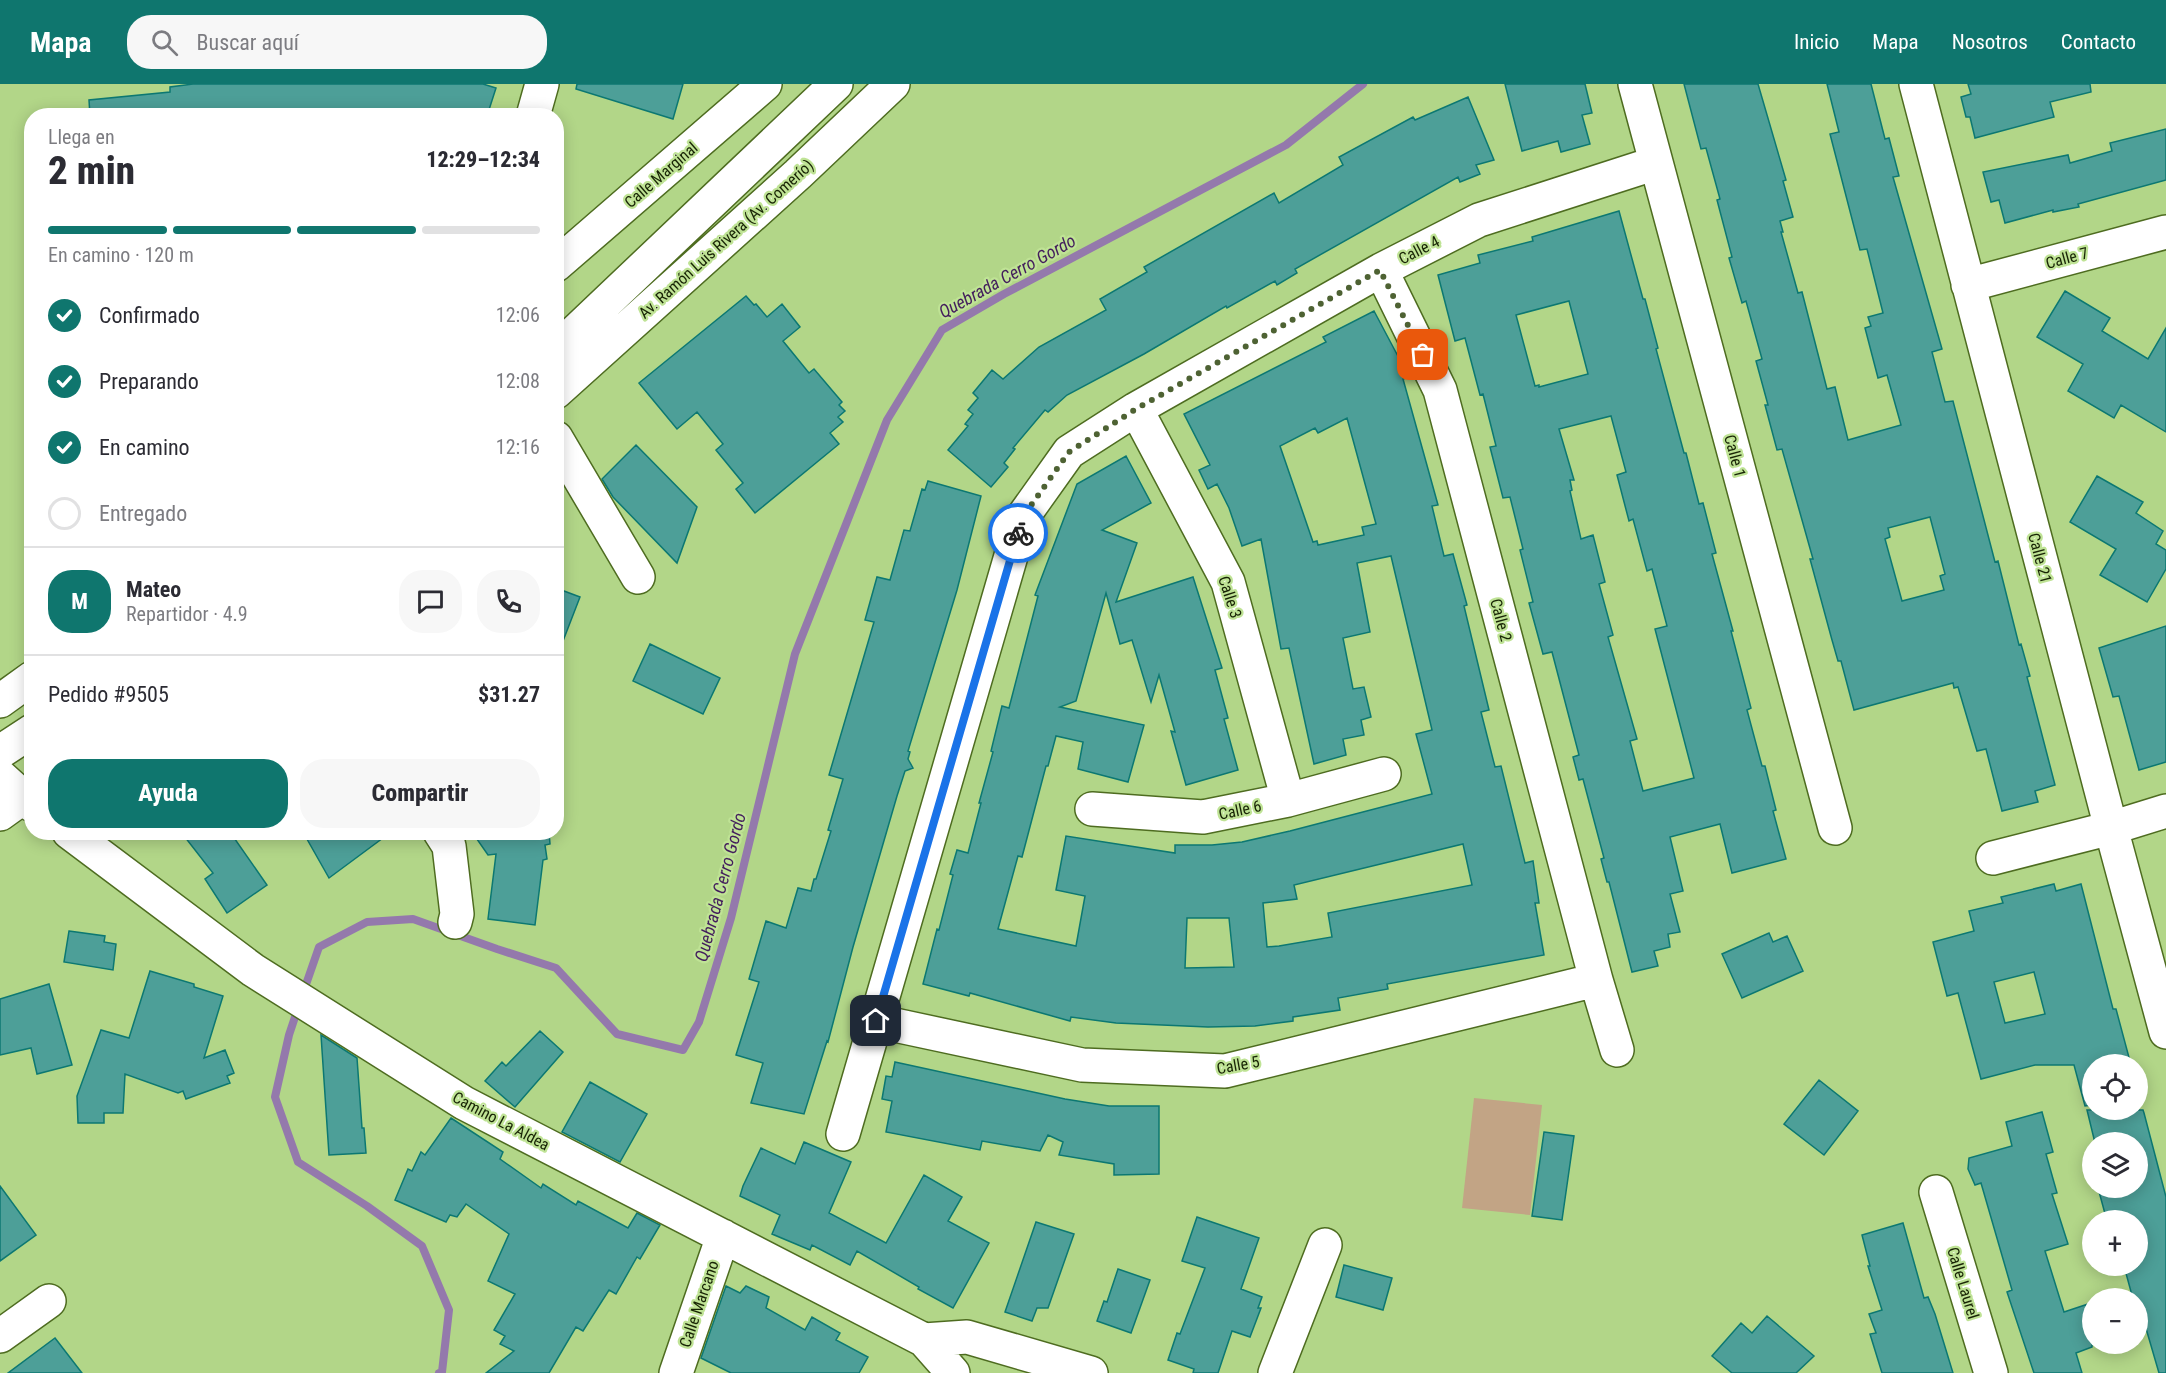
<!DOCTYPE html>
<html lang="es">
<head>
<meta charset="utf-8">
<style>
  :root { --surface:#fff; --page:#f7f7f7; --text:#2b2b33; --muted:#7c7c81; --line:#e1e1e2; --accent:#0f766e }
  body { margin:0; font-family:"Roboto Condensed",sans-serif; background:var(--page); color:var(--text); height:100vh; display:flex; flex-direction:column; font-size:22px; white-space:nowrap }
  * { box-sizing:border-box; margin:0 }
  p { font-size:20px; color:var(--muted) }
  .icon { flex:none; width:33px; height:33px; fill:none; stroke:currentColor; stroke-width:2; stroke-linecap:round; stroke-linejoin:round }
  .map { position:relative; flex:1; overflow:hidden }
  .details { position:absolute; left:24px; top:24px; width:540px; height:732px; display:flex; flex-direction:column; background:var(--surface); border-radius:24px; box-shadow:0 3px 15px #0003 }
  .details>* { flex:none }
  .fabs { position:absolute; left:2082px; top:970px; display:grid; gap:12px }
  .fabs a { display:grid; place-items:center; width:66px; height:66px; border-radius:50%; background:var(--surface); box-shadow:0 3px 15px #0003; font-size:30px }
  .pin { position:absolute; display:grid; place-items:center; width:51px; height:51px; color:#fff; margin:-26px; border-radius:12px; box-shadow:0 3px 9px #0006 }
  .courier { position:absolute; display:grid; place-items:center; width:60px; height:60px; margin:-30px; border:4px solid #1a73e8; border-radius:50%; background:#fff; color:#222; box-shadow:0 2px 8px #0007 }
  .summary em { font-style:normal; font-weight:800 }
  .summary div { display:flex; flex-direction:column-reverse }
  .summary { display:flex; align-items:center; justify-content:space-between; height:102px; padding:0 24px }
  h1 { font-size:39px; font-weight:800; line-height:45px }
  .bar { display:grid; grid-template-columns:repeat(4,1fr); gap:9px 6px; align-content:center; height:72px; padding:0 24px }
  .bar i { height:8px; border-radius:4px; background:var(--line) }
  .bar .current { background:var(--accent) }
  .bar p { grid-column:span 4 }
  .line { display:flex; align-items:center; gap:15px; padding:0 24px; border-top:2px solid var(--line) }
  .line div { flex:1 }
  .round { display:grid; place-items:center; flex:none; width:63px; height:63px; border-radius:24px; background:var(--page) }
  ol { padding:0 24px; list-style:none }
  li { display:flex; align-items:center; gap:18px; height:66px }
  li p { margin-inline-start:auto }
  li .icon { padding:6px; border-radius:50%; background:var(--accent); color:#fff; stroke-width:4 }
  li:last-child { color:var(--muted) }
  li i { width:33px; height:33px; border:3px solid var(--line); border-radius:50% }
  .cta { display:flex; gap:12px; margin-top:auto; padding:12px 24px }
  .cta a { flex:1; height:69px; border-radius:24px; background:var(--accent); color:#fff; font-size:24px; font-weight:800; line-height:69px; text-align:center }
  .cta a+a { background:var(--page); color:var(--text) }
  header { display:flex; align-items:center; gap:36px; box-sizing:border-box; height:84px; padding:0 30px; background:var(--accent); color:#fff }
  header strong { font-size:28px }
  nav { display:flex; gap:33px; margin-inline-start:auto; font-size:21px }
  .search { width:420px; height:54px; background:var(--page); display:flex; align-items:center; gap:15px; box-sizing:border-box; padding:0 21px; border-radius:24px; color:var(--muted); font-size:22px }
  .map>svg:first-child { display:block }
</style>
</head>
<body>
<header>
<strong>Mapa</strong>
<div class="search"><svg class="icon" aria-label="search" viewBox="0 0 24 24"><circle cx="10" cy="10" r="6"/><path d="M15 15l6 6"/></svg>Buscar aquí</div>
<nav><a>Inicio</a><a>Mapa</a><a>Nosotros</a><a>Contacto</a></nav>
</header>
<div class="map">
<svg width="2166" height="1289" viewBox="0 0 2166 1289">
  <rect width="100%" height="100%" fill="#b2d688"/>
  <path fill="#c2a485" d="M 1474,1014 L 1542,1021 L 1530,1131 L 1462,1124 Z"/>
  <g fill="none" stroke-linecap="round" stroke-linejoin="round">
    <path stroke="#9479ac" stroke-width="8" d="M 303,909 L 319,863 L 367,838 L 413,835 L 497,865 L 556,884 L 617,950 L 683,966 L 699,938 L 731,834 L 795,570 L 887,336 L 942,246 L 1004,210 L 1286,61 L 1363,0
      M 298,924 L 289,951 L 275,1013 L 298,1078 L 367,1122 L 422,1162 L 449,1226 L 442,1288 L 439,1289"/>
  </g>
  <path fill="#4d9f98" stroke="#0c7872" stroke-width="1.5" fill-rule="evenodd" d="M 193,0 L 483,0 L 496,4 L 487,32 L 90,32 L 89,16 L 170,8 L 170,3 Z
    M 577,0 L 683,0 L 673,35 L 576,5 Z
    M 1505,0 L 1585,0 L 1592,29 L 1582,31 L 1590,60 L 1561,68 L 1558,57 L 1522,67 Z
    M 1684,0 L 1758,0 L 1786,96 L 1783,97 L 1793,133 L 1780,137 L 1783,148 L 1781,148 L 1798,209 L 1802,208 L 1827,305 L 1835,303 L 1848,356 L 1901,341 L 1887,291 L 1878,294 L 1865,244 L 1871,242 L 1868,233 L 1883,229 L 1867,165 L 1860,166 L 1830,50 L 1839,48 L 1827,0 L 1871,0 L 1885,55 L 1889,54 L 1899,92 L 1893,93 L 1942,265 L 1932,268 L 1945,318 L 1953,317 L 1995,478 L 1998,477 L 2019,561 L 2021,560 L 2030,592 L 2027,593 L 2055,701 L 2035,707 L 2038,718 L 2002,727 L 1986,665 L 1977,667 L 1958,603 L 1954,604 L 1953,599 L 1854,626 L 1841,577 L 1838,577 L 1832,556 L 1810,475 L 1813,475 L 1782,365 L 1777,366 L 1765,321 L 1768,321 L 1756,277 L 1762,275 L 1746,217 L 1742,219 L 1729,174 L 1732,173 L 1717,116 L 1720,115 L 1706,64 L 1701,65 ZM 1930,433 L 1945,490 L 1940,492 L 1944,506 L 1902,517 L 1885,455 L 1890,453 L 1888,444 Z
    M 1968,0 L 2090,0 L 2091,8 L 2050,18 L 2054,33 L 1975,54 L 1970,33 L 1966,33 L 1961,13 L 1971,10 Z
    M 1468,13 L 1494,76 L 1476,81 L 1480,90 L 1460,98 L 1458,93 L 1295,185 L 1297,189 L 1277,201 L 1275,197 L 1227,224 L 1226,222 L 1144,270 L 1067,311 L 1048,328 L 1045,326 L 1013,364 L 1015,365 L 1004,379 L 1008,383 L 991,403 L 948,366 L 968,342 L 965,340 L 973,330 L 968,326 L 978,314 L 973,309 L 992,286 L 1003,295 L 1039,263 L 1106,226 L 1100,215 L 1147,188 L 1144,183 L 1274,109 L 1279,119 L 1343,81 L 1339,73 L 1413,33 L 1415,36 Z
    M 2166,45 L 2166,96 L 2078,120 L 2079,123 L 2053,128 L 2053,126 L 2005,139 L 1999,116 L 1991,118 L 1983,88 L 2068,71 L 2070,79 L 2112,67 L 2110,59 Z
    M 1619,127 L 1643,215 L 1645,215 L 1658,264 L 1656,265 L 1684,369 L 1686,369 L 1699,420 L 1703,419 L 1716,469 L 1712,470 L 1733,547 L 1731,547 L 1751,624 L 1747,626 L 1762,682 L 1765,682 L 1776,726 L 1773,727 L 1786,775 L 1732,789 L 1720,740 L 1670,753 L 1683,807 L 1670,810 L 1680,848 L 1668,850 L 1670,863 L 1654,867 L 1658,882 L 1632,888 L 1609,798 L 1607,798 L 1601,775 L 1604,774 L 1583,695 L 1579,696 L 1573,673 L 1579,671 L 1552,568 L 1543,570 L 1529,519 L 1533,518 L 1520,466 L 1523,465 L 1510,413 L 1503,414 L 1490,363 L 1496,362 L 1483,310 L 1480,311 L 1465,254 L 1455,257 L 1438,191 L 1480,179 L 1478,171 L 1533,157 L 1532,153 ZM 1569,217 L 1588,290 L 1539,303 L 1539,301 L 1535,302 L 1516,231 ZM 1611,332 L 1626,388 L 1617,391 L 1629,437 L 1633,435 L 1647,487 L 1652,485 L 1667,542 L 1655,545 L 1694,694 L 1643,707 L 1630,657 L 1637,655 L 1608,553 L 1613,551 L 1599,500 L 1605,498 L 1593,451 L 1581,455 L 1570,407 L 1572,406 L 1570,396 L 1574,396 L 1559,345 Z
    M 2065,207 L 2110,234 L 2102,247 L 2148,275 L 2166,244 L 2166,348 L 2121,321 L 2114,334 L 2068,307 L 2083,280 L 2037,253 Z
    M 746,212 L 754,221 L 756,220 L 767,233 L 782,220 L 800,243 L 783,257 L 809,289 L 814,285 L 842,318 L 839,321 L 845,327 L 838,333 L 843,338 L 830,349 L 839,360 L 755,429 L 736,405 L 743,399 L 716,366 L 723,360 L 697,328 L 677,345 L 639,299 Z
    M 1374,227 L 1409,293 L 1403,295 L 1438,421 L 1432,422 L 1444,472 L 1453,470 L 1467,521 L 1464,522 L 1489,626 L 1481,628 L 1495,683 L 1501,682 L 1525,779 L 1533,777 L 1539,819 L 1535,819 L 1544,871 L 1387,900 L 1388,905 L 1338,914 L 1340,926 L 1293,933 L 1293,937 L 1255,942 L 1208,943 L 1116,939 L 1071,933 L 1070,937 L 970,909 L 969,912 L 923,900 L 937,845 L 939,846 L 953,791 L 950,790 L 957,766 L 968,769 L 981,719 L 979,719 L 993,668 L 991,667 L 1002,622 L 1009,624 L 1038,512 L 1035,511 L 1077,400 L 1126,372 L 1151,419 L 1102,446 L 1137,459 L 1116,518 L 1193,493 L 1222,584 L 1215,586 L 1228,634 L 1224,635 L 1238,686 L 1186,701 L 1171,647 L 1175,648 L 1159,591 L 1151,618 L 1132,556 L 1120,560 L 1106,509 L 1076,617 L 1060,623 L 1144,641 L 1128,698 L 1078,685 L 1083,658 L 1056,652 L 1048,682 L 1046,682 L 1022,773 L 1018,772 L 998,845 L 1076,862 L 1085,812 L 1056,806 L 1066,752 L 1175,769 L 1175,761 L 1212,761 L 1242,758 L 1290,747 L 1432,710 L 1416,650 L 1432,646 L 1391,472 L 1357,479 L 1370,548 L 1343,554 L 1353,605 L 1364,603 L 1371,633 L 1361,636 L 1364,651 L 1343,655 L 1346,671 L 1314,680 L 1289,564 L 1281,565 L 1261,455 L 1242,462 L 1229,424 L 1217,400 L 1208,405 L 1199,386 L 1210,381 L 1184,330 L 1326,258 L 1323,253 ZM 1347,334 L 1376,440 L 1362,443 L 1364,451 L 1318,461 L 1317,457 L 1313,458 L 1280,362 L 1315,344 L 1318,349 ZM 1463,760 L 1472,801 L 1328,829 L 1332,853 L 1279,862 L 1267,863 L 1263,819 L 1297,815 L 1294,801 ZM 1187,834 L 1229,834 L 1234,883 L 1185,884 Z
    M 636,361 L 697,423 L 677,479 L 613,413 L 602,395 Z
    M 2097,392 L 2143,418 L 2136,429 L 2163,447 L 2156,460 L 2166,466 L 2166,485 L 2147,518 L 2100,491 L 2116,465 L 2070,438 Z
    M 928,397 L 981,412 L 957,506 L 908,667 L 910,668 L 908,675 L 913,684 L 905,687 L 897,712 L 853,863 L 828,958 L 827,957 L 804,1030 L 751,1019 L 763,979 L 736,971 L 759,898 L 749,895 L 766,837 L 786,844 L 798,804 L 811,807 L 814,795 L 816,795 L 831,747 L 828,746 L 843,695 L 829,691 L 874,538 L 865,536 L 877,493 L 890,496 L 904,446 L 910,447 L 922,405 L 925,406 Z
    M 556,504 L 580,513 L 558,570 L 556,569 Z
    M 2166,542 L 2166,678 L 2139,686 L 2119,612 L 2113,613 L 2099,564 Z
    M 650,560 L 720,594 L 703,630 L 633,597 Z
    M 181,748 L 230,748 L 267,801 L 227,829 L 205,795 L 213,789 Z
    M 303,748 L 391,748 L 329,794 Z
    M 472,748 L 549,748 L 550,760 L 545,761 L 547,775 L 543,776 L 535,841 L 488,835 L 496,770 L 488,771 Z
    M 2054,800 L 2056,807 L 2081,800 L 2113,925 L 2116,925 L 2131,981 L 2092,981 L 2092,1021 L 2085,1022 L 2074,981 L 2035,981 L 1981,995 L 1958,909 L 1947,912 L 1933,858 L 1974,847 L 1969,827 L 2003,819 L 2001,813 ZM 2034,888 L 2045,930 L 2005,939 L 1994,898 Z
    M 69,847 L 105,852 L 104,858 L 116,860 L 113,886 L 64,878 Z
    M 1769,849 L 1773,858 L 1787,852 L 1803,887 L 1742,914 L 1722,870 Z
    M 150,887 L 194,900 L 194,903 L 223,912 L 204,974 L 225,966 L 234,989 L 227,992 L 230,999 L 186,1015 L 183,1007 L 178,1009 L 125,990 L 123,1029 L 104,1029 L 104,1039 L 78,1039 L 77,1012 L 101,946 L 129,954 Z
    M 49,900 L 72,981 L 37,990 L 31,964 L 0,971 L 0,915 Z
    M 540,947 L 563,968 L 515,1023 L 485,997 L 502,978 L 506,982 Z
    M 321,951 L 357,974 L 362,1044 L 364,1044 L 366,1069 L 329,1071 Z
    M 895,978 L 1065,1015 L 1109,1022 L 1159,1022 L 1159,1090 L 1114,1091 L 1114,1080 L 1059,1071 L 1063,1058 L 1048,1051 L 1040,1067 L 982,1057 L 980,1066 L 886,1048 L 892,1017 L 882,1015 L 886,992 L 892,993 Z
    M 1819,996 L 1858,1027 L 1824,1071 L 1784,1040 Z
    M 590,998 L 647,1030 L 620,1078 L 562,1048 Z
    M 2087,1026 L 2143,1026 L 2144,1029 L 2166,1113 L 2166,1289 L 2159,1289 L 2145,1241 L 2138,1243 L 2138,1215 L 2133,1215 L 2124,1182 L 2138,1182 L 2138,1137 L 2107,1137 L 2098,1104 L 2138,1104 L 2138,1059 L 2095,1059 Z
    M 2042,1028 L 2053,1068 L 2046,1070 L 2057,1109 L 2052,1110 L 2068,1160 L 2045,1167 L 2064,1228 L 2088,1220 L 2092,1236 L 2092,1263 L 2076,1269 L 2082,1289 L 2034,1289 L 2007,1208 L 2012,1206 L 1981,1099 L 1975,1101 L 1968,1085 L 1969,1074 L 2012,1062 L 2006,1038 Z
    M 451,1034 L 503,1068 L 500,1075 L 541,1104 L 543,1100 L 576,1121 L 578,1117 L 628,1144 L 637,1129 L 660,1141 L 640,1175 L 637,1173 L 616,1210 L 609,1206 L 583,1247 L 576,1243 L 549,1289 L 486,1289 L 514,1267 L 500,1260 L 505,1252 L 494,1246 L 515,1210 L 488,1197 L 509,1150 L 466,1120 L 457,1133 L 450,1131 L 446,1138 L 395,1116 L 408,1085 L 412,1087 L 421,1068 L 425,1071 Z
    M 1544,1048 L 1574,1052 L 1562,1136 L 1532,1132 Z
    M 804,1058 L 851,1078 L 829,1129 L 886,1159 L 924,1091 L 962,1113 L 948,1137 L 989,1159 L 953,1224 L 918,1205 L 919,1203 L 857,1167 L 850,1181 L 812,1161 L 810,1166 L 772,1150 L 780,1131 L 740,1112 L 743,1102 L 761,1064 L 795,1080 Z
    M 0,1102 L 36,1151 L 0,1177 Z
    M 1197,1133 L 1259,1154 L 1241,1205 L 1262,1213 L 1258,1224 L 1261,1224 L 1250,1253 L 1232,1247 L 1218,1289 L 1193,1289 L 1194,1285 L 1168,1276 L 1177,1249 L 1180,1250 L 1205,1184 L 1182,1177 Z
    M 1036,1138 L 1074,1150 L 1048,1224 L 1037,1224 L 1032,1237 L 1005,1228 Z
    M 1903,1139 L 1924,1214 L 1928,1213 L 1935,1230 L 1953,1289 L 1882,1289 L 1870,1250 L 1876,1249 L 1869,1230 L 1882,1226 L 1868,1182 L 1870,1182 L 1862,1151 Z
    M 1344,1181 L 1392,1194 L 1383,1226 L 1336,1213 Z
    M 1118,1185 L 1150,1196 L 1131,1249 L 1097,1237 L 1104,1217 L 1107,1218 Z
    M 726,1202 L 740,1209 L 746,1202 L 769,1213 L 766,1224 L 805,1246 L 812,1233 L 840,1249 L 836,1256 L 868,1273 L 859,1289 L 731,1289 L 701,1274 Z
    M 1767,1232 L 1814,1272 L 1796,1289 L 1732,1289 L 1712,1272 L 1741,1239 L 1752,1249 Z
    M 55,1254 L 82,1289 L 8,1289 Z"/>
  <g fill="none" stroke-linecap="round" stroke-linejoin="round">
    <g stroke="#4e6c20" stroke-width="36">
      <path id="minor" d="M 1635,0 L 1835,744
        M 1916,0 L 2111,744 L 2166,948
        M 533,32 L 542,0
        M 556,181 L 765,0
        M 1381,186 L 1440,306 L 1596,896 L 1617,966
        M 1968,201 L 2166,148
        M 1136,325 L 1228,498 L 1288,716
        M 556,354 L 638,493
        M 0,617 L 32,594
        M 0,692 L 32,721
        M 1092,725 L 1203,733 L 1288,716 L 1384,690
        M 69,748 L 253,886 L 464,1019 L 924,1256 L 953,1289
        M 440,748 L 449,762 L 457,830 L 455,838
        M 1993,774 L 2111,744 L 2166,727
        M 876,937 L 1082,981 L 1225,987 L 1596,896
        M 843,1050 L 1022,434 L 1069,368 L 1136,325 L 1381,186 L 1479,136 L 1656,79
        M 1936,1108 L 1991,1289
        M 0,1252 L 49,1217
        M 924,1256 L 967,1253 L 1091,1289
        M 676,1289 L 723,1152
        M 1275,1289 L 1325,1161"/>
    </g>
    <g stroke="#4e6c20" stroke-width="36">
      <path id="major" d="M 556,266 L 836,0
        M 556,308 L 798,90 L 893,0
        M 0,668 L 32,647
        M 0,730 L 32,707"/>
    </g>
    <use href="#minor" stroke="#fff" stroke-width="33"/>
    <use href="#major" stroke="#fff" stroke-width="33"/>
  </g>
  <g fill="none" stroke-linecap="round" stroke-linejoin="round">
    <path stroke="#4e6233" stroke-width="6" stroke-dasharray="0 10.8" d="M 1018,449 L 1022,434 L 1069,368 L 1136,325 L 1380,186 L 1423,271"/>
    <path stroke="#1a73e8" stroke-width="8" d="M 876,937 L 1018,449"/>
  </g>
  <g text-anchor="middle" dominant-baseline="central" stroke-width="4.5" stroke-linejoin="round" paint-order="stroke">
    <g font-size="16" fill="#182405" stroke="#bfe395">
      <text transform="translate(661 91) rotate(-41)">Calle Marginal</text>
      <text transform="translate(726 155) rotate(-42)">Av. Ramón Luis Rivera (Av. Comerío)</text>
      <text transform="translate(1419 166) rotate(-27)">Calle 4</text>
      <text transform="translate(2067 174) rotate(-15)">Calle 7</text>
      <text transform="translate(1735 372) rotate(75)">Calle 1</text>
      <text transform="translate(2040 474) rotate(75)">Calle 21</text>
      <text transform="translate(1230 513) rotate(72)">Calle 3</text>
      <text transform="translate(1501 536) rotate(75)">Calle 2</text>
      <text transform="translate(1240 726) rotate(-12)">Calle 6</text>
      <text transform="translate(1238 981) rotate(-10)">Calle 5</text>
      <text transform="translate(501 1037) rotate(28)">Camino La Aldea</text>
      <text transform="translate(1963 1199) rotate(73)">Calle Laurel</text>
      <text transform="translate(699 1220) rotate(-71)">Calle Marcano</text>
    </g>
    <g font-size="18" font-style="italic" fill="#431e5c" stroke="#bfe395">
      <text transform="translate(1007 192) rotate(-29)">Quebrada Cerro Gordo</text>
      <text transform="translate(720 803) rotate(-75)">Quebrada Cerro Gordo</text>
    </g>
  </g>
</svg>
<div class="fabs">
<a><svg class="icon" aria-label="locate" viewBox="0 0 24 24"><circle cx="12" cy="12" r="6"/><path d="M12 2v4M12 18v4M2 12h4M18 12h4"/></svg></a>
<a><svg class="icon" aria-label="layers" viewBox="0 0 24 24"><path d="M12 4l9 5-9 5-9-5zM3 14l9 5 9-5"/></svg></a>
<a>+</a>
<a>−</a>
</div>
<div class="pin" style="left:1423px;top:271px;background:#ea580c"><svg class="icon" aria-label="bag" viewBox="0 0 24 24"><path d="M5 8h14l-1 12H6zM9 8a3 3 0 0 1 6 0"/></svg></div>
<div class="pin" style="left:876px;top:937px;background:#1f2937"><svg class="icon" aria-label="home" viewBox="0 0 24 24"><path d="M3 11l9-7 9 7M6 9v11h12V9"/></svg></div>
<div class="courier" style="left:1018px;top:449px"><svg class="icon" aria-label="bike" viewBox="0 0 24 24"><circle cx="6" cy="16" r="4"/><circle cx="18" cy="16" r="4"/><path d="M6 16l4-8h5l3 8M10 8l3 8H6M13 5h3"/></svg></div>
<section class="details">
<div class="summary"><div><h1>2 min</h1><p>Llega en</p></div><em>12:29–12:34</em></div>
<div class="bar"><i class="current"></i><i class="current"></i><i class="current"></i><i></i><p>En camino · 120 m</p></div>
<ol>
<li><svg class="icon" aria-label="check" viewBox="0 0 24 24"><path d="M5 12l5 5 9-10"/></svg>Confirmado<p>12:06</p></li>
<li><svg class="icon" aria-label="check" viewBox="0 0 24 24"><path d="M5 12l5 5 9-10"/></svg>Preparando<p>12:08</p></li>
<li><svg class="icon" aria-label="check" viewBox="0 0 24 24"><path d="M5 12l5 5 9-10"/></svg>En camino<p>12:16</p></li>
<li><i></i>Entregado</li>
</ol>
<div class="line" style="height:108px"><b class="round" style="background:var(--accent);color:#fff">M</b><div><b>Mateo</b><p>Repartidor · 4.9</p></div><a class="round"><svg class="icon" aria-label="chat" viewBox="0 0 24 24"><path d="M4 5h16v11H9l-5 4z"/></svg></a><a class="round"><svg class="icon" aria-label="phone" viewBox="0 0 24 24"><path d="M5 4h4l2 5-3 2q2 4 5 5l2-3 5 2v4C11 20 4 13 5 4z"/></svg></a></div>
<div class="line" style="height:78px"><div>Pedido #9505</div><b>$31.27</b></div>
<div class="cta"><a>Ayuda</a><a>Compartir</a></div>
</section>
</div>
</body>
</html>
